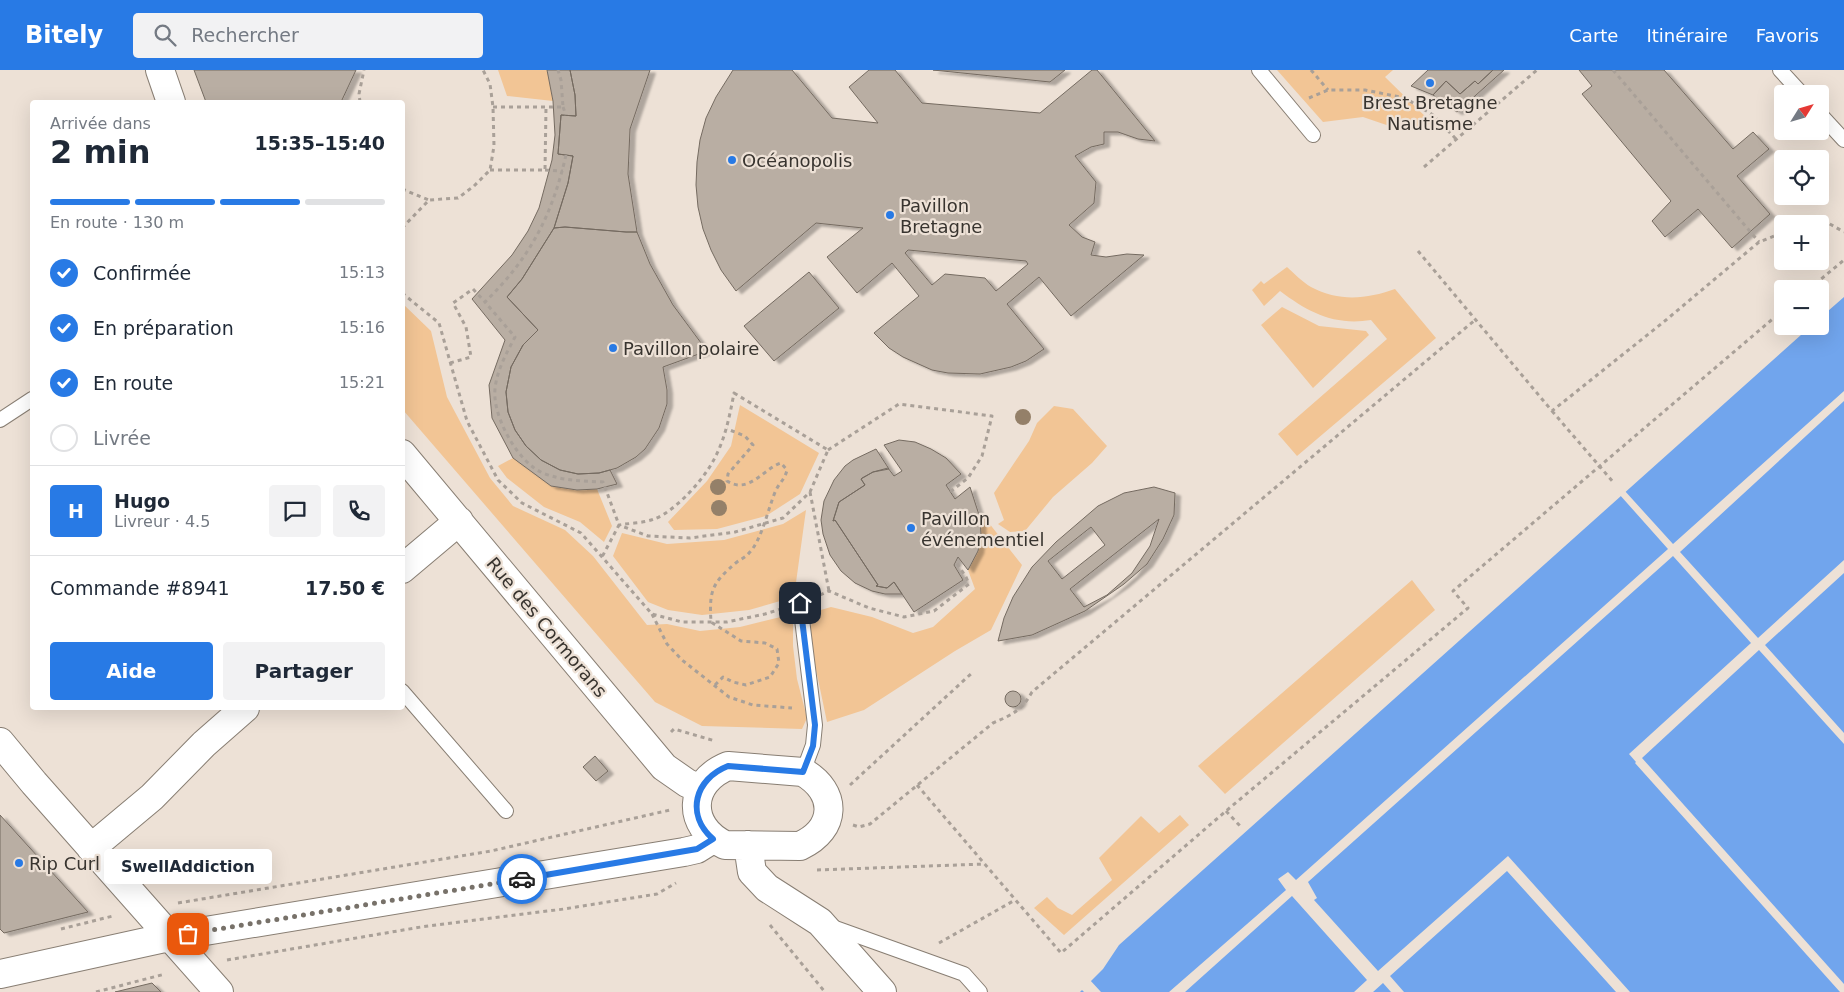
<!DOCTYPE html>
<html lang="fr">
<head>
<meta charset="utf-8">
<style>
  :root { --surface:#fff; --page:#f2f2f3; --text:#1f2937; --muted:#747a83; --line:#e0e1e3; --accent:#287ae5 }
  body { margin:0; font-family:"DejaVu Sans",sans-serif; background:var(--page); color:var(--text); height:100vh; display:flex; flex-direction:column; font-size:19px; white-space:nowrap }
  * { box-sizing:border-box; margin:0 }
  p { font-size:16px; color:var(--muted) }
  .icon { flex:none; width:28px; height:28px; fill:none; stroke:currentColor; stroke-width:2; stroke-linecap:round; stroke-linejoin:round }
  .map { position:relative; flex:1; overflow:hidden }
  .details { position:absolute; left:30px; top:30px; width:375px; height:610px; display:flex; flex-direction:column; background:var(--surface); border-radius:5px; box-shadow:0 5px 20px #0002 }
  .details>* { flex:none }
  .needle { width:32px; rotate:53deg }
  .buttons { position:absolute; left:1774px; top:15px; display:grid; gap:10px }
  .buttons a { display:grid; place-items:center; width:55px; height:55px; border-radius:5px; background:var(--surface); box-shadow:0 5px 20px #0002; font-size:25px }
  .pin { position:absolute; display:grid; place-items:center; width:42px; height:42px; color:#fff; margin:-21px; border-radius:10px; box-shadow:0 2px 8px #0006 }
  .courier { position:absolute; display:grid; place-items:center; width:50px; height:50px; margin:-25px; border:4px solid #287ae5; border-radius:50%; background:#fff; color:#222; box-shadow:0 1px 6px #0007 }
  .bubble { position:absolute; height:35px; border-radius:5px; background:var(--surface); box-shadow:0 5px 20px #0002; font-size:16px; font-weight:800; line-height:35px; text-align:center }
  .summary em { font-style:normal; font-weight:800 }
  .summary div { display:flex; flex-direction:column-reverse }
  .summary { display:flex; align-items:center; justify-content:space-between; height:85px; padding:0 20px }
  h1 { font-size:32px; font-weight:800; line-height:38px }
  .bar { display:grid; grid-template-columns:repeat(4,1fr); gap:8px 5px; align-content:center; height:60px; padding:0 20px }
  .bar i { height:6px; border-radius:4px; background:var(--line) }
  .bar .active { background:var(--accent) }
  .bar p { grid-column:span 4 }
  .line { display:flex; align-items:center; gap:12px; padding:0 20px; border-top:1px solid var(--line) }
  .line div { flex:1 }
  .round { display:grid; place-items:center; flex:none; width:52px; height:52px; border-radius:5px; background:var(--page) }
  ol { padding:0 20px; list-style:none }
  li { display:flex; align-items:center; gap:15px; height:55px }
  li p { margin-inline-start:auto }
  li .icon { padding:5px; border-radius:50%; background:var(--accent); color:#fff; stroke-width:4 }
  li:last-child { color:var(--muted) }
  li i { width:28px; height:28px; border:2px solid var(--line); border-radius:50% }
  .button { display:flex; gap:10px; margin-top:auto; padding:10px 20px }
  .button a { flex:1; height:58px; border-radius:5px; background:var(--accent); color:#fff; font-size:20px; font-weight:800; line-height:58px; text-align:center }
  .button a+a { background:var(--page); color:var(--text) }
  header { display:flex; align-items:center; gap:30px; box-sizing:border-box; height:70px; padding:0 25px; background:var(--accent); color:#fff }
  header strong { font-size:24px }
  nav { display:flex; gap:28px; margin-inline-start:auto; font-size:18px }
  .search { width:350px; height:45px; background:var(--page); display:flex; align-items:center; gap:12px; box-sizing:border-box; padding:0 18px; border-radius:5px; color:var(--muted); font-size:19px }
  .map>svg:first-child { display:block }
</style>
</head>
<body>
<header>
<strong>Bitely</strong>
<div class="search"><svg class="icon" aria-label="search" viewBox="0 0 24 24"><circle cx="10" cy="10" r="6"/><path d="M15 15l6 6"/></svg>Rechercher</div>
<nav><a>Carte</a><a>Itinéraire</a><a>Favoris</a></nav>
</header>
<div class="map">
<svg width="1844" height="922" viewBox="0 0 1844 922">
  <defs>
    <filter id="shadow"><feDropShadow dx="5.5" dy="3" stdDeviation="1" flood-color="#0004"/></filter>
  </defs>
  <rect width="100%" height="100%" fill="#ede1d6"/>
  <path fill="#f2c595" d="M 498,0 L 547,0 L 553,31 L 507,26 Z
    M 1277,0 L 1393,0 L 1385,7 L 1432,53 L 1407,62 L 1363,47 L 1323,52 Z
    M 1287,197 C 1294,203 1302,212 1311,217 C 1339,232 1367,229 1395,219 L 1436,268 L 1297,386 L 1278,364 L 1387,269 L 1371,250 C 1334,256 1308,242 1280,221 L 1264,236 L 1252,220 L 1261,211 L 1264,214 Z
    M 402,233 L 431,261 L 447,327 L 490,408 L 513,436 L 565,460 L 593,486 L 647,555 L 667,554 L 700,561 L 740,557 L 793,544 L 793,576 L 797,609 L 807,648 L 802,659 L 702,656 L 655,632 L 403,340 Z
    M 1282,237 L 1319,256 L 1366,261 L 1369,265 L 1313,318 L 1261,255 Z
    M 740,335 L 819,383 L 800,424 L 766,446 L 717,459 L 674,460 L 668,452 L 707,411 L 731,376 Z
    M 1054,336 L 1073,339 L 1107,376 L 1092,393 L 1053,427 L 1025,461 L 1010,462 L 998,454 L 1004,450 L 994,423 L 1029,371 L 1037,353 Z
    M 513,388 L 551,416 L 577,420 L 597,419 L 612,456 L 604,472 L 580,452 L 544,437 L 507,408 L 498,396 Z
    M 806,440 L 794,527 L 749,540 L 702,545 L 668,540 L 648,532 L 613,486 L 622,463 L 667,474 L 724,470 L 783,454 Z
    M 980,448 L 985,448 L 1022,495 L 991,560 L 955,581 L 864,640 L 827,652 L 809,566 L 814,542 L 831,537 L 872,547 L 913,563 L 933,557 L 975,519 L 968,500 L 980,476 Z
    M 1412,510 L 1435,540 L 1225,724 L 1198,696 Z
    M 1180,745 L 1189,755 L 1064,865 L 1034,838 L 1047,827 L 1058,838 L 1072,845 L 1112,810 L 1099,788 L 1141,746 L 1159,763 Z"/>
  <path fill="#71a5ed" d="M 1844,227 L 1844,922 L 1080,922 L 1103,899 L 1119,875 L 1811,256 L 1820,256 L 1820,248 Z"/>
  <path fill="#ede1d6" d="M 1844,321 L 1844,331 L 1680,482 L 1758,568 L 1844,490 L 1844,503 L 1765,575 L 1844,663 L 1844,674 L 1759,580 L 1642,688 L 1844,914 L 1844,922 L 1840,922 L 1635,693 L 1636,692 L 1629,684 L 1751,573 L 1673,486 L 1308,812 L 1317,828 L 1314,830 L 1378,901 L 1508,786 L 1630,922 L 1616,922 L 1507,801 L 1390,906 L 1404,922 L 1391,922 L 1383,913 L 1373,922 L 1354,922 L 1367,910 L 1292,826 L 1185,922 L 1169,922 L 1286,820 L 1278,809 L 1288,802 L 1296,810 L 1668,479 L 1619,424 L 1624,420 L 1673,474 Z
    M 1089,909 L 1101,922 L 1084,922 L 1080,918 Z"/>
  <path fill="#b9aea3" stroke="#756b61" fill-rule="evenodd" filter="url(#shadow)" d="M 194,0 L 356,0 L 341,32 L 206,32 Z
    M 547,0 L 570,0 L 575,25 L 576,46 L 561,45 L 558,84 L 573,86 L 568,113 L 554,158 L 522,209 L 507,227 L 538,260 L 523,275 L 511,297 L 506,322 L 508,342 L 515,360 L 526,376 L 541,390 L 560,400 L 578,404 L 599,403 L 610,400 L 617,414 L 597,419 L 577,420 L 551,416 L 513,388 L 492,348 L 489,315 L 505,270 L 472,229 L 512,185 L 528,161 L 539,138 L 552,90 L 555,65 L 553,31 Z
    M 570,0 L 650,0 L 630,59 L 628,104 L 637,162 L 626,162 L 565,157 L 554,158 L 568,113 L 573,86 L 558,84 L 561,45 L 576,46 L 575,25 Z
    M 733,0 L 792,0 L 832,48 L 878,53 L 849,17 L 869,0 L 895,0 L 922,33 L 1040,43 L 1092,0 L 1097,0 L 1155,71 L 1138,69 L 1118,62 L 1104,62 L 1104,74 L 1091,77 L 1075,86 L 1096,112 L 1094,133 L 1069,155 L 1082,167 L 1095,172 L 1091,185 L 1106,187 L 1127,184 L 1144,185 L 1071,246 L 1039,207 L 1007,234 L 1044,279 L 1026,291 L 1011,297 L 980,304 L 948,303 L 932,300 L 903,287 L 889,278 L 874,263 L 919,226 L 892,193 L 857,223 L 827,187 L 863,158 L 816,153 L 736,221 L 721,200 L 711,180 L 703,159 L 698,137 L 696,115 L 697,92 L 700,70 L 706,48 L 716,27 ZM 908,180 L 1026,191 L 1028,194 L 996,221 L 985,208 L 945,204 L 932,215 L 905,183 Z
    M 933,0 L 1065,0 L 1050,12 Z
    M 1428,0 L 1493,0 L 1478,14 L 1475,11 L 1460,24 L 1446,11 L 1433,25 L 1411,16 Z
    M 1493,0 L 1504,0 L 1457,42 L 1433,25 L 1446,11 L 1460,24 L 1475,11 L 1478,14 Z
    M 1579,0 L 1664,0 L 1733,79 L 1753,62 L 1769,79 L 1737,106 L 1770,144 L 1732,178 L 1698,139 L 1665,167 L 1652,151 L 1671,131 L 1582,24 L 1592,16 Z
    M 565,157 L 626,162 L 637,162 L 650,194 L 673,235 L 707,281 L 663,297 L 667,320 L 667,334 L 659,358 L 645,379 L 636,387 L 617,398 L 599,403 L 578,404 L 560,400 L 541,390 L 526,376 L 515,360 L 508,342 L 506,322 L 511,297 L 523,275 L 538,260 L 507,227 L 522,209 L 554,158 Z
    M 809,202 L 839,238 L 774,291 L 744,256 Z
    M 899,370 L 915,372 L 931,379 L 946,388 L 961,404 L 946,415 L 955,429 L 970,417 L 980,448 L 981,464 L 978,481 L 968,500 L 958,487 L 954,495 L 963,510 L 914,542 L 894,512 L 887,518 L 876,516 L 878,515 L 835,450 L 833,451 L 839,432 L 865,415 L 861,409 L 862,408 L 873,402 L 888,398 L 894,406 L 902,401 L 884,375 Z
    M 876,379 L 889,399 L 873,402 L 861,409 L 865,415 L 839,432 L 833,451 L 835,450 L 878,515 L 876,516 L 887,518 L 894,512 L 902,524 L 885,524 L 872,521 L 855,513 L 841,501 L 830,485 L 823,464 L 821,450 L 824,431 L 834,410 L 845,396 L 853,390 Z
    M 1154,417 L 1175,423 L 1174,445 L 1163,469 L 1147,494 L 1124,514 L 1085,541 L 1032,565 L 998,571 L 1004,548 L 1013,527 L 1032,497 L 1056,472 L 1098,436 L 1124,423 Z
    M 1159,449 L 1150,476 L 1132,503 L 1107,525 L 1084,537 L 1070,519 Z
    M 1091,457 L 1105,475 L 1062,509 L 1048,491 Z
    M1005 629a8 8 0 1 1 16 0a8 8 0 1 1-16 0Z
    M 595,686 L 608,701 L 596,711 L 583,697 Z
    M 0,745 L 88,842 L 4,863 L 0,859 Z
    M 152,913 L 161,922 L 115,922 Z"/>
  <g fill="none" stroke-linecap="round" stroke-linejoin="round">
    <g stroke="#887e73" stroke-width="16">
      <path id="lane" d="M 1259,0 L 1313,65
        M 1780,0 L 1802,24
        M 1820,44 L 1844,70
        M 0,350 L 32,329
        M 800,533 L 815,655 L 813,675 L 803,702
        M 402,621 L 506,741
        M 830,856 L 964,904 L 980,922"/>
    </g>
    <g stroke="#887e73" stroke-width="30">
      <path id="street" d="M 160,0 L 171,32
        M 402,384 L 664,697 L 687,713 L 700,719
        M 402,499 L 459,451
        M 0,672 L 34,713 L 219,922
        M 728,696 L 803,702 C 838,722 837,759 800,776 L 725,775 C 686,756 688,712 728,696 Z
        M 748,775 L 752,802 L 767,818 L 820,852 L 882,922
        M 91,778 L 152,727 L 204,674 L 245,638
        M 0,904 L 169,867 L 684,782 L 697,779 L 713,769"/>
    </g>
    <path stroke="#a9a098" stroke-width="3" stroke-dasharray="4 4" stroke-linecap="butt" d="M 1311,0 L 1328,20
      M 1613,0 L 1759,172
      M 1309,28 L 1328,20 L 1365,20 L 1405,28 L 1433,45 L 1456,69
      M 360,32 L 359,24 L 364,0
      M 493,37 L 563,37 L 561,10 L 558,0
      M 563,37 L 566,45
      M 566,85 C 552,146 530,188 485,232 L 515,267 C 506,284 493,307 495,328 C 497,353 519,393 543,403 C 563,411 582,411 603,412 L 619,455 L 602,487
      M 1424,97 L 1537,0
      M 490,100 L 545,100 L 546,37
      M 545,100 L 563,101
      M 402,119 L 429,130
      M 1808,154 L 1821,149 L 1844,162
      M 402,158 L 429,130 L 458,128 L 474,116 L 490,100 L 494,76 L 493,37 L 490,14 L 483,0
      M 1418,181 L 1552,341 L 1666,250 L 1759,172 L 1782,163
      M 1809,219 L 1844,190
      M 402,223 L 439,253 L 467,351 L 498,410 L 522,433 L 581,463 L 652,544 L 682,552 L 727,552 L 765,544 L 781,539
      M 450,293 L 471,287 L 466,257 L 453,233 L 473,219 L 485,232
      M 734,323 L 828,380 L 810,422 L 783,448 L 735,462 L 690,468 L 648,466 L 619,455 C 630,453 644,453 654,449 C 666,445 679,433 688,424 C 719,392 726,366 734,323 Z
      M 1552,341 L 1614,413
      M 828,380 L 899,334 L 992,346 L 982,386 L 968,408 L 950,422
      M 810,422 L 829,521
      M 820,525 L 829,521 L 869,538 L 904,547 L 934,541 L 969,514 L 966,507 L 956,492
      M 652,544 L 667,574 L 682,590 L 729,627 L 753,635 L 792,638
      M 715,615 L 723,607 L 733,612 L 746,615 L 770,607 L 779,593 L 777,579 L 765,573 L 741,571 L 711,552 C 709,520 712,513 737,492 C 741,489 746,487 749,483 C 762,470 768,438 776,420 C 780,412 785,409 787,400 L 781,393 C 764,398 749,425 727,411 L 728,404 L 753,375 L 745,366 L 727,359
      M 671,662 L 674,659 L 715,671
      M 850,715 L 973,602
      M 917,715 L 1061,883 L 1226,741 L 1468,538 L 1453,521 L 1782,241
      M 1226,741 L 1241,757
      M 853,755 L 859,757 L 870,754 L 993,653 C 1012,645 1022,640 1032,622 L 1475,250
      M 817,800 L 985,794
      M 178,833 L 491,781 L 670,740
      M 770,855 L 825,922
      M 61,859 L 113,846
      M 939,873 L 1015,830
      M 227,890 L 421,857 L 564,839 L 657,824 L 676,813
      M 96,922 L 165,904"/>
    <use href="#lane" stroke="#fff" stroke-width="14"/>
    <use href="#street" stroke="#fff" stroke-width="28"/>
  </g>
  <g fill="#948069">
    <circle cx="1023" cy="347" r="8"/>
    <circle cx="718" cy="417" r="8"/>
    <circle cx="719" cy="438" r="8"/>
  </g>
  <g fill="none" stroke-linecap="round" stroke-linejoin="round">
    <path stroke="#777169" stroke-width="5" stroke-dasharray="0 9" d="M 188,864 L 522,809"/>
    <path stroke="#287ae5" stroke-width="6" d="M 522,809 L 697,779 L 713,769 C 685,744 695,709 728,696 L 803,702 L 813,676 L 815,655 L 800,533"/>
  </g>
  <g fill="#287ae5" stroke="#ede1d6" stroke-width="2">
    <circle cx="1430" cy="13" r="5"/>
    <circle cx="732" cy="90" r="5"/>
    <circle cx="890" cy="145" r="5"/>
    <circle cx="613" cy="278" r="5"/>
    <circle cx="911" cy="458" r="5"/>
    <circle cx="19" cy="793" r="5"/>
  </g>
  <g text-anchor="middle" dominant-baseline="central" stroke-width="4.5" stroke-linejoin="round" paint-order="stroke">
    <g font-size="18" fill="#38342f" stroke="#ede1d6" text-anchor="start">
      <text x="1430" y="32" text-anchor="middle">Brest Bretagne<tspan x="1430" dy="21">Nautisme</tspan></text>
      <text x="742" y="90">Océanopolis</text>
      <text x="900" y="135">Pavillon<tspan x="900" dy="21">Bretagne</tspan></text>
      <text x="623" y="278">Pavillon polaire</text>
      <text x="921" y="448">Pavillon<tspan x="921" dy="21">événementiel</tspan></text>
      <text x="29" y="793">Rip Curl</text>
    </g>
    <g font-size="18" fill="#38342f" stroke="#ede1d6">
      <text transform="translate(547 557) rotate(50)">Rue des Cormorans</text>
    </g>
  </g>
</svg>
<div class="buttons">
<a><svg class="needle" viewBox="-14 -14 28 28"><path d="M0-13l5 13h-10z" fill="#e53935"/><path d="M0 13l5-13h-10z" fill="#747a83"/></svg></a>
<a><svg class="icon" aria-label="locate" viewBox="0 0 24 24"><circle cx="12" cy="12" r="6"/><path d="M12 2v4M12 18v4M2 12h4M18 12h4"/></svg></a>
<a>+</a>
<a>−</a>
</div>
<div class="pin" style="left:188px;top:864px;background:#ea580c"><svg class="icon" aria-label="bag" viewBox="0 0 24 24"><path d="M5 8h14l-1 12H6zM9 8a3 3 0 0 1 6 0"/></svg></div>
<div class="pin" style="left:800px;top:533px;background:#1f2937"><svg class="icon" aria-label="home" viewBox="0 0 24 24"><path d="M3 11l9-7 9 7M6 9v11h12V9"/></svg></div>
<div class="courier" style="left:522px;top:809px"><svg class="icon" aria-label="car" viewBox="0 0 24 24"><path d="M5 17H2v-5l4-1 3-4h7l3 4 3 1v5h-3M9 17h6M6 11h13"/><circle cx="7" cy="17" r="2"/><circle cx="17" cy="17" r="2"/></svg></div>
<div class="bubble" style="left:104px;top:779px;width:168px">SwellAddiction</div>
<section class="details">
<div class="summary"><div><h1>2 min</h1><p>Arrivée dans</p></div><em>15:35–15:40</em></div>
<div class="bar"><i class="active"></i><i class="active"></i><i class="active"></i><i></i><p>En route · 130 m</p></div>
<ol>
<li><svg class="icon" aria-label="check" viewBox="0 0 24 24"><path d="M5 12l5 5 9-10"/></svg>Confirmée<p>15:13</p></li>
<li><svg class="icon" aria-label="check" viewBox="0 0 24 24"><path d="M5 12l5 5 9-10"/></svg>En préparation<p>15:16</p></li>
<li><svg class="icon" aria-label="check" viewBox="0 0 24 24"><path d="M5 12l5 5 9-10"/></svg>En route<p>15:21</p></li>
<li><i></i>Livrée</li>
</ol>
<div class="line" style="height:90px"><b class="round" style="background:var(--accent);color:#fff">H</b><div><b>Hugo</b><p>Livreur · 4.5</p></div><a class="round"><svg class="icon" aria-label="chat" viewBox="0 0 24 24"><path d="M4 5h16v11H9l-5 4z"/></svg></a><a class="round"><svg class="icon" aria-label="phone" viewBox="0 0 24 24"><path d="M5 4h4l2 5-3 2q2 4 5 5l2-3 5 2v4C11 20 4 13 5 4z"/></svg></a></div>
<div class="line" style="height:65px"><div>Commande #8941</div><b>17.50 €</b></div>
<div class="button"><a>Aide</a><a>Partager</a></div>
</section>
</div>
</body>
</html>
